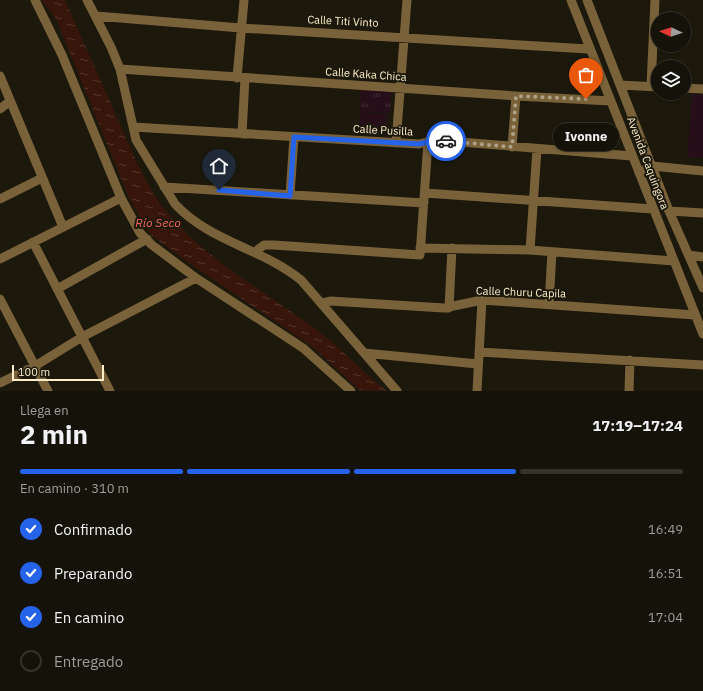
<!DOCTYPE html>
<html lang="es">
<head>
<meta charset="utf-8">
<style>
  :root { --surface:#151309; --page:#222017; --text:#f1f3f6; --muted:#9d9e9c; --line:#34322a; --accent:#2563eb }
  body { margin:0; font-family:"IBM Plex Sans",sans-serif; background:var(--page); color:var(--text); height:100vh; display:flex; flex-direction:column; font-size:15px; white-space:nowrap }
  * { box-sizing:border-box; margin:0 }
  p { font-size:13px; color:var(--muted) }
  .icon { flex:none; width:22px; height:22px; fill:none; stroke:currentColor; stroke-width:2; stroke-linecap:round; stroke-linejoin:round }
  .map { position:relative; height:391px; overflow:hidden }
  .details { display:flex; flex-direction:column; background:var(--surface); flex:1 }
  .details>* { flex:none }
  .needle { width:26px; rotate:274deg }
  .controls { position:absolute; left:651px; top:12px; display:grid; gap:8px }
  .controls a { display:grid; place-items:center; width:40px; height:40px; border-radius:50%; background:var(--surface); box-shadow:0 1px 3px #0004,0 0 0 1px var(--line); font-size:20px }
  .scale { position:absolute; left:12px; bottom:10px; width:92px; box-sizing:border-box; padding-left:4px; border:2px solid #fdeec9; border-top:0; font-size:11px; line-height:14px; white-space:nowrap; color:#fdeec9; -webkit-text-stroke:3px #1c190c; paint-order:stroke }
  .pin { position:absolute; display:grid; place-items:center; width:34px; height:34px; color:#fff; margin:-41px -17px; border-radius:50% 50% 50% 0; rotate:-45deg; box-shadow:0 0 4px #0007 }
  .pin .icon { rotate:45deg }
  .courier { position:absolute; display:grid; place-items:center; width:40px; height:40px; margin:-20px; border:3px solid #2563eb; border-radius:50%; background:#fff; color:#222; box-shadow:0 1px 5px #0007 }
  .bubble { position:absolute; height:28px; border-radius:14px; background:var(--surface); box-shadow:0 1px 3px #0004,0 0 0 1px var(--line); font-size:13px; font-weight:700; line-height:28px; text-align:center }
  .summary em { font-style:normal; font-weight:700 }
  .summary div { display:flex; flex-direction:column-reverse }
  .summary { display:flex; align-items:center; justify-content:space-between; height:68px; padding:0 20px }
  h1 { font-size:26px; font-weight:700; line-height:30px }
  .bar { display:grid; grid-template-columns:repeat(4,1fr); gap:6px 4px; align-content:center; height:48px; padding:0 20px }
  .bar i { height:5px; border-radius:3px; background:var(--line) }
  .bar .selected { background:var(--accent) }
  .bar p { grid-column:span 4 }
  ol { padding:0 20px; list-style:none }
  li { display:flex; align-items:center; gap:12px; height:44px }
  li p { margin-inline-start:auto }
  li .icon { padding:4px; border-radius:50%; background:var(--accent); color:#fff; stroke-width:4 }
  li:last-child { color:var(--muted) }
  li i { width:22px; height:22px; border:2px solid var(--line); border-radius:50% }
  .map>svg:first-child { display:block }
</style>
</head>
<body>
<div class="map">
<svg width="703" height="391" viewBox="0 0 703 391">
  <defs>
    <pattern id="park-tufts" width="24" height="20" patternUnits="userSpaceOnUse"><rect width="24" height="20" fill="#260f19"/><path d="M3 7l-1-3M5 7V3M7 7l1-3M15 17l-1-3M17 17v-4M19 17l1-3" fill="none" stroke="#463239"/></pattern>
    <pattern id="water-ripples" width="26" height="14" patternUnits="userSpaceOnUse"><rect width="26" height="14" fill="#37150a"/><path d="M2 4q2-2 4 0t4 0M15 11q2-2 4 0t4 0" fill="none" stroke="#55372c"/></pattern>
  </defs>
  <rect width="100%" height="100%" fill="#1c190c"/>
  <path fill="url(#park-tufts)" d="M 361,84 L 392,86 L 390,113 L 360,111 Z"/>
  <path fill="#260f19" d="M 692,94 L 703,95 L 703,158 L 687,157 Z
    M 360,112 L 387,114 L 386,130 L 358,129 Z"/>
  <path fill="url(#water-ripples)" d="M 42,0 L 65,0 L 138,165 C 146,180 153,194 163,207 C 199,255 265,292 313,327 C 339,346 361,371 387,391 L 361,391 L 310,345 L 183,259 L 151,235 L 129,198 L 56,19 Z"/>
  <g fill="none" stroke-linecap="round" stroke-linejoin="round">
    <path stroke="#796239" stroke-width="9" d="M 35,0 L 62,55 L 121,198 L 140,233 L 152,245 L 196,278 L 303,348 L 351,391
      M 87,0 L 111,47 L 120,69 L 136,140 L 175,204 C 209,241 263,249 301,280 L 397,391
      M 571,0 L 703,334
      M 587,0 L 669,211 L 703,288
      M 96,16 L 241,28 L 588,49
      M 120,69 L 516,96 L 611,101
      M 0,76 L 63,227
      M 237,78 L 244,0
      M 620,85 L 658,87
      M 651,86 L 655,0
      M 684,88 L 703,89
      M 0,109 L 10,101
      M 133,127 L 419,144 L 435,140 L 632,156
      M 242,134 L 245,78
      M 396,143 L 407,0
      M 512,147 L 516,96
      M 639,173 L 652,166 L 703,171
      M 164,187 L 424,203
      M 425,193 L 653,209
      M 290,195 L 294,137
      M 0,199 L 42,178
      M 669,211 L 703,213
      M 33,242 L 110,391
      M 420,248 L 530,250 L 674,261
      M 530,250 L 537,149
      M 255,252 L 264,245 L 274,245 L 420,255 L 428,142
      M 689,255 L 703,257
      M 0,259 L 121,198
      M 57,289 L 147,239
      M 0,299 L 48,391
      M 322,303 L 330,301 L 444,308 L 482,300 L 695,315
      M 549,304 L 552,252
      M 449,308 L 452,248
      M 479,352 L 703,365
      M 364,353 L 478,364
      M 0,383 L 35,366 L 82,337 L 196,278
      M 477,391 L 482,300
      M 629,391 L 630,360"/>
  </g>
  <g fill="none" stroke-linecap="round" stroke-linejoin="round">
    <path stroke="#aea387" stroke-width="4" stroke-dasharray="0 7.2" d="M 446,141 L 512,147 L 516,96 L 586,99"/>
    <path stroke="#2563eb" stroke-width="5" d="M 219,190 L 290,196 L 294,137 L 419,144 L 435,140 L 446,141"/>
  </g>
  <g text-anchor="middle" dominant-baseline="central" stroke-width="4" stroke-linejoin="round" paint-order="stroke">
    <g font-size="11" fill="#fdeec9" stroke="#1c190c">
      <text transform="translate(343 21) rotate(3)">Calle Titi Vinto</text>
      <text transform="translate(366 74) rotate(4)">Calle Kaka Chica</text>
      <text transform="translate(383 130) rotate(3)">Calle Pusilla</text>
      <text transform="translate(648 163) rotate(69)">Avenida Caquingora</text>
      <text transform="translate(521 292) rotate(2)">Calle Churu Capila</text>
    </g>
    <g font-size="12" font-style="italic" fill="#f8665c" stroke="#1c190c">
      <text x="158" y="222">Río Seco</text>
    </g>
  </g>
</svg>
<div class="controls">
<a><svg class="needle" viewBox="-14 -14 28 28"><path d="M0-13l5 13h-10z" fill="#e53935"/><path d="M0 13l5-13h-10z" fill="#9d9e9c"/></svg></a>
<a><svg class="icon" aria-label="layers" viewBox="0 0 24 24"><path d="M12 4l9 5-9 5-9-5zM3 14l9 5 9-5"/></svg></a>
</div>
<div class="scale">100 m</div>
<div class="pin" style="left:586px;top:99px;background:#ea580c"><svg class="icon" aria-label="bag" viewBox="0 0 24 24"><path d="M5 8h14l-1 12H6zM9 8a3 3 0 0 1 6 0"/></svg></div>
<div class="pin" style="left:219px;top:190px;background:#1f2937"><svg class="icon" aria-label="home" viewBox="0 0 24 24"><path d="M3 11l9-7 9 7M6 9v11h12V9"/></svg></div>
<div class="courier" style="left:446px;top:141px"><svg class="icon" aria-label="car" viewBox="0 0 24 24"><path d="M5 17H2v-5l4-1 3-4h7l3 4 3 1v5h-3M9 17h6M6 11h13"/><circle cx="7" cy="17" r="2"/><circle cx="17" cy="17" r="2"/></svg></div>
<div class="bubble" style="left:553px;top:123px;width:66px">Ivonne</div>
</div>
<section class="details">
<div class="summary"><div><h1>2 min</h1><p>Llega en</p></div><em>17:19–17:24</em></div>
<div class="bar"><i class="selected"></i><i class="selected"></i><i class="selected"></i><i></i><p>En camino · 310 m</p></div>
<ol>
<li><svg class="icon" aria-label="check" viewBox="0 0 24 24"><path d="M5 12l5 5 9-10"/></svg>Confirmado<p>16:49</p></li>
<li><svg class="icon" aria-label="check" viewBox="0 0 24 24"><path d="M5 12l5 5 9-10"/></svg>Preparando<p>16:51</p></li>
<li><svg class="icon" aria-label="check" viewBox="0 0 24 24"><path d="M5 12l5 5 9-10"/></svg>En camino<p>17:04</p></li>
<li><i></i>Entregado</li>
</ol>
</section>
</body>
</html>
